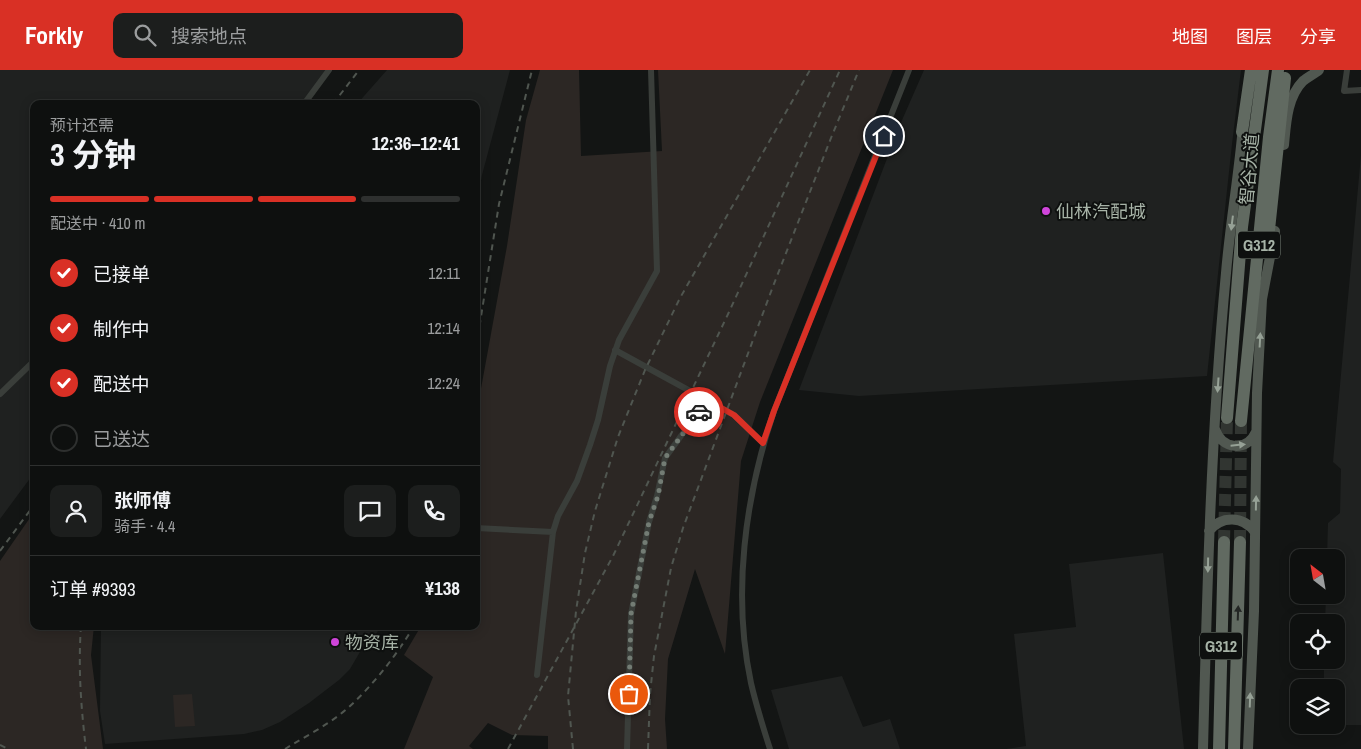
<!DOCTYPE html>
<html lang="zh">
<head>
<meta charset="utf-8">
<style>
  :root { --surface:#0e100f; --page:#1c1e1d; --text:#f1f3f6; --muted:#9b9d9e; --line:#2e302f; --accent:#d93025 }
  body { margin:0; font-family:"Archivo Narrow","Noto Sans SC",sans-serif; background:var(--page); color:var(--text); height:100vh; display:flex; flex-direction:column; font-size:19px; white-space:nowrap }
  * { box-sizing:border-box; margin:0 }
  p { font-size:16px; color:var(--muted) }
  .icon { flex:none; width:28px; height:28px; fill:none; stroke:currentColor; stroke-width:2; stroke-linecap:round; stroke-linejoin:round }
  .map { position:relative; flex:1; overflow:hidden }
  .details { position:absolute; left:30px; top:30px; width:450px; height:530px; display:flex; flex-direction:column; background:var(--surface); border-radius:10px; box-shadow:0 2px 12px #0003,0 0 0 1px var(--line) }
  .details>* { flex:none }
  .needle { width:32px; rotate:329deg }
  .tools { position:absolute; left:1290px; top:479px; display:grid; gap:10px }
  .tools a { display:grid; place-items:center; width:55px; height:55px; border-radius:10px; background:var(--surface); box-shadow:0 2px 12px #0003,0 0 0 1px var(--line); font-size:25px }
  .pin { position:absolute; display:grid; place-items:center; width:42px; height:42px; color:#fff; margin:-21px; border:2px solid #fff; border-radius:50%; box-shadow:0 1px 5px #0007 }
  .courier { position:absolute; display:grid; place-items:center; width:50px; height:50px; margin:-25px; border:4px solid #d93025; border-radius:50%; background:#fff; color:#222; box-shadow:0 1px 6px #0007 }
  .summary em { font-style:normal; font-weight:700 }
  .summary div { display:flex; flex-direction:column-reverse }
  .summary { display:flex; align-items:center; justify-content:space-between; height:85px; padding:0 20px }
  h1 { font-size:32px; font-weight:700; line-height:38px }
  .bar { display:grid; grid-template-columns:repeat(4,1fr); gap:8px 5px; align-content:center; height:60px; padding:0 20px }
  .bar i { height:6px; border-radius:4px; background:var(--line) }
  .bar .active { background:var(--accent) }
  .bar p { grid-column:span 4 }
  .line { display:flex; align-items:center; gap:12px; padding:0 20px; border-top:1px solid var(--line) }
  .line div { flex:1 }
  .round { display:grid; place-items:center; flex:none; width:52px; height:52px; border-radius:10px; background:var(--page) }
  ol { padding:0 20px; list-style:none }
  li { display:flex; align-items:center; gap:15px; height:55px }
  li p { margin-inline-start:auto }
  li .icon { padding:5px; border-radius:50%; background:var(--accent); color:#fff; stroke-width:4 }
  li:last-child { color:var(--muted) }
  li i { width:28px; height:28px; border:2px solid var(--line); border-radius:50% }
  header { display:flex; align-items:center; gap:30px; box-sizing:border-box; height:70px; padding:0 25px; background:var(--accent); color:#fff }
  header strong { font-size:24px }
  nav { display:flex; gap:28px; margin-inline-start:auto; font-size:18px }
  .search { width:350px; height:45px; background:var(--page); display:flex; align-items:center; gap:12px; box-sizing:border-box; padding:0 18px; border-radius:10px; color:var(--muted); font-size:19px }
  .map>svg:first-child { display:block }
</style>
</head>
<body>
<header>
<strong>Forkly</strong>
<div class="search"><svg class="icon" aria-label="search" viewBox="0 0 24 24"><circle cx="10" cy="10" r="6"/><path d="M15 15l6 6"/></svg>搜索地点</div>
<nav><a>地图</a><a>图层</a><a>分享</a></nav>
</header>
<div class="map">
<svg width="1361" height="679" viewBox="0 0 1361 679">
  <rect width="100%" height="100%" fill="#131514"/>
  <path fill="#1f2120" d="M 0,0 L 326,0 L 302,34 L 34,34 L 34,403 L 0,449 Z
    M 387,0 L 510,0 L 482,105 L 476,138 L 476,34 L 357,34 Z
    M 924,0 L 1241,0 L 1232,74 L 1207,306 L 859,326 L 799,320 L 899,57 Z
    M 1361,85 L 1361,655 L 1337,655 L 1336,618 L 1324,617 L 1324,590 L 1336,590 L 1336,552 L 1325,552 L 1326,525 L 1336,525 L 1336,488 L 1327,487 L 1328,453 L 1340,443 L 1341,399 L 1333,392 Z
    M 1163,483 L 1184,679 L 1006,679 L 1026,676 L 1014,564 L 1076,557 L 1069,494 Z
    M 101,556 L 381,556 L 368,577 L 364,575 L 350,599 L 339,610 L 309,633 L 280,652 L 262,660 L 244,664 L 105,674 L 100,641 Z
    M 842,606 L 863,657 L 890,649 L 900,679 L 789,679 L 771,620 Z"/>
  <path fill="#2c2724" d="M 540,0 L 579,0 L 581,86 L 662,81 L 658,0 L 893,0 L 760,332 L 741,391 L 725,584 L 695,499 L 668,589 L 665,649 L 667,679 L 548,679 L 548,666 L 512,665 L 488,653 L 469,676 L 473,679 L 404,679 L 433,607 L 404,585 L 421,556 L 476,556 L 476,346 L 507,176 L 526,50 Z
    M 34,442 L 34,556 L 94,556 L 91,585 L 103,679 L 0,679 L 0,491 Z
    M 192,624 L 195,656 L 175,657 L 173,625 Z"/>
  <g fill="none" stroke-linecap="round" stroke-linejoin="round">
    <path stroke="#313531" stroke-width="12" stroke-dasharray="12 6" stroke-linecap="butt" d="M 1224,472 L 1227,348
      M 1240,472 L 1241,351"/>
    <path stroke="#3a3e3a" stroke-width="6" d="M 1347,0 L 1344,21 L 1361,20
      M 304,34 L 329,0
      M 615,280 L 734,345 L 763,373
      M 0,324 L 34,291
      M 476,458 L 553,462
      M 537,605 L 553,462 L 558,446 L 577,411 L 590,375 L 598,350 L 610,296 L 619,270 L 657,201 L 651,0
      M 627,679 L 631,544 L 649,452 L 657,426 L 665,388 L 707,330
      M 770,679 C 763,657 756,635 751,613 C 732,524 745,427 774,341 L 909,0"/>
    <path stroke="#515851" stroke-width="10" d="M 1284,75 C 1286,54 1287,27 1303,11 C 1308,7 1314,4 1319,0
      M 1215,359 C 1222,380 1247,382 1256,362
      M 1209,461 C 1222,445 1243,446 1255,462
      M 1203,679 C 1207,520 1211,361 1226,203 C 1230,154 1239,105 1243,56
      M 1248,679 L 1254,541 L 1257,323 L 1262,229 L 1275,161"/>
    <path stroke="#616a61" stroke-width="12" d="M 1242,62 L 1251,0
      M 1268,169 L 1285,8
      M 1227,348 L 1242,157 L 1263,0
      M 1241,351 L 1269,67 L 1278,0
      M 1219,679 L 1224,472
      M 1234,679 L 1240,472"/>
    <path stroke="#505650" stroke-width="2" stroke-dasharray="6 5" stroke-linecap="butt" d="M 333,34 L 359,0
      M 476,278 L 499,134 L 532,0
      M 0,481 L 34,435
      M 81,556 C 78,597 81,638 86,679
      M 0,675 L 8,679
      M 285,679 C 306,666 330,654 349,637 C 374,614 396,586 414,556
      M 508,679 L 613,486 L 729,242 L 840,0
      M 573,679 L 568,626 L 576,541 L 585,483 L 595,441 L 618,367 L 645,300 L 680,228 L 810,0
      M 648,679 L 650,624 L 654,586 L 671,498 L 683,458 L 772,219 L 831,68 L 859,0"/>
  </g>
  <defs><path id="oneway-solid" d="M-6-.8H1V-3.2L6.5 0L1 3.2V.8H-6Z" transform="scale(1.25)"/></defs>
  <g fill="#96a196">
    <use href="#oneway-solid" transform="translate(1232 153) rotate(97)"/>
    <use href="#oneway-solid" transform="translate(1260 270) rotate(-87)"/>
    <use href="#oneway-solid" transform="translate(1218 315) rotate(94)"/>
    <use href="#oneway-solid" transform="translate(1238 375) rotate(-6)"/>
    <use href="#oneway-solid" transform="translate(1256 433) rotate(-89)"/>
    <use href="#oneway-solid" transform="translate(1208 495) rotate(91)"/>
    <use href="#oneway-solid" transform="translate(1250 630) rotate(-88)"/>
  </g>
  <use fill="#232624" href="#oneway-solid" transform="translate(1238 543) rotate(-88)"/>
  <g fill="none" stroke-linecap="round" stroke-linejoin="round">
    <path stroke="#737c74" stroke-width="5" stroke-dasharray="0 9" d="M 629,624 L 631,544 L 649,452 L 658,426 L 665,388 L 699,342"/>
    <path stroke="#d93025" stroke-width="6" d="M 699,342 L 707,330 L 734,345 L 763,373 L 774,341 L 884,66"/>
  </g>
  <g fill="#d045db" stroke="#0e100f" stroke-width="2">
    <circle cx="1046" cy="141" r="5"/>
    <circle cx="335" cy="572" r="5"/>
  </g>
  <g text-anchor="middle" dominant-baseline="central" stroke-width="4" stroke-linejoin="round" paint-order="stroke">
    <g fill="#0e100f" stroke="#798279" stroke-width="1">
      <rect x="1238" y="161.5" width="42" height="27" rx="4"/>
      <rect x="1200" y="562.5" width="42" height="27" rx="4"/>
    </g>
    <g font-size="16" font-weight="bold" fill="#a7b3a7">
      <text x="1259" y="175">G312</text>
      <text x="1221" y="576">G312</text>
    </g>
    <g font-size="18" fill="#a7b3a7" stroke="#0e100f">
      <text transform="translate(1249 99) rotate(-85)">智谷大道</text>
    </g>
    <g font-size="18" fill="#a7b3a7" stroke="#0e100f" text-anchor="start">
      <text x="1056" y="141">仙林汽配城</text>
      <text x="345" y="572">物资库</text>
    </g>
  </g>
</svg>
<div class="tools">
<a><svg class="needle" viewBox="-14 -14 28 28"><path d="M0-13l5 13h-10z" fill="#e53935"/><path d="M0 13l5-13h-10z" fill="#9b9d9e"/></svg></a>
<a><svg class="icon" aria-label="locate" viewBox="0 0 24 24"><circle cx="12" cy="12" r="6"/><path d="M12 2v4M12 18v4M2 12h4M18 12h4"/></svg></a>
<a><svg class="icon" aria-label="layers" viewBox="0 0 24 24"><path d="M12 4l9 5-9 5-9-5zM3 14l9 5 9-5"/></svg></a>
</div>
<div class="pin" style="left:629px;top:624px;background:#ea580c"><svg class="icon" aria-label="bag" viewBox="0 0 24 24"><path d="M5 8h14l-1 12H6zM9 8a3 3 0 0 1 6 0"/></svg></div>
<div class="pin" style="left:884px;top:66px;background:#1f2937"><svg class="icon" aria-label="home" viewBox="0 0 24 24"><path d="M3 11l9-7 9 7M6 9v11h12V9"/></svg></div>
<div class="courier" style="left:699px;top:342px"><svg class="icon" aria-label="car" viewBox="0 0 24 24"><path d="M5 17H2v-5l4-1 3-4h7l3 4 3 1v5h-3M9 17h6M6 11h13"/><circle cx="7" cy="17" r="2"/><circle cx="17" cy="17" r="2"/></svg></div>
<section class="details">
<div class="summary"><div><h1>3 分钟</h1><p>预计还需</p></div><em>12:36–12:41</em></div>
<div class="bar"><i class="active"></i><i class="active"></i><i class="active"></i><i></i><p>配送中 · 410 m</p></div>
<ol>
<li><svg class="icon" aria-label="check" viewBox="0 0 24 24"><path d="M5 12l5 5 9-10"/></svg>已接单<p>12:11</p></li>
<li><svg class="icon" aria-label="check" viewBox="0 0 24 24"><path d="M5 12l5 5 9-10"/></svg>制作中<p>12:14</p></li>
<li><svg class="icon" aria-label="check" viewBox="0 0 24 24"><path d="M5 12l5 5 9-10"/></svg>配送中<p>12:24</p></li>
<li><i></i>已送达</li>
</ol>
<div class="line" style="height:90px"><a class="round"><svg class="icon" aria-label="person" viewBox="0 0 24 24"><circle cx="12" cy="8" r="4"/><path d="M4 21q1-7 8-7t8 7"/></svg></a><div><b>张师傅</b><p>骑手 · 4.4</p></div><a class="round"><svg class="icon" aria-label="chat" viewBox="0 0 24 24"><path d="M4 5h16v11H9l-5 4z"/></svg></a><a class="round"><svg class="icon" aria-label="phone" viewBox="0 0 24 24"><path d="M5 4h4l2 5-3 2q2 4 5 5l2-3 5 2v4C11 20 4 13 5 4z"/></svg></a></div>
<div class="line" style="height:65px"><div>订单 #9393</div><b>¥138</b></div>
</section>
</div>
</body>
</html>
